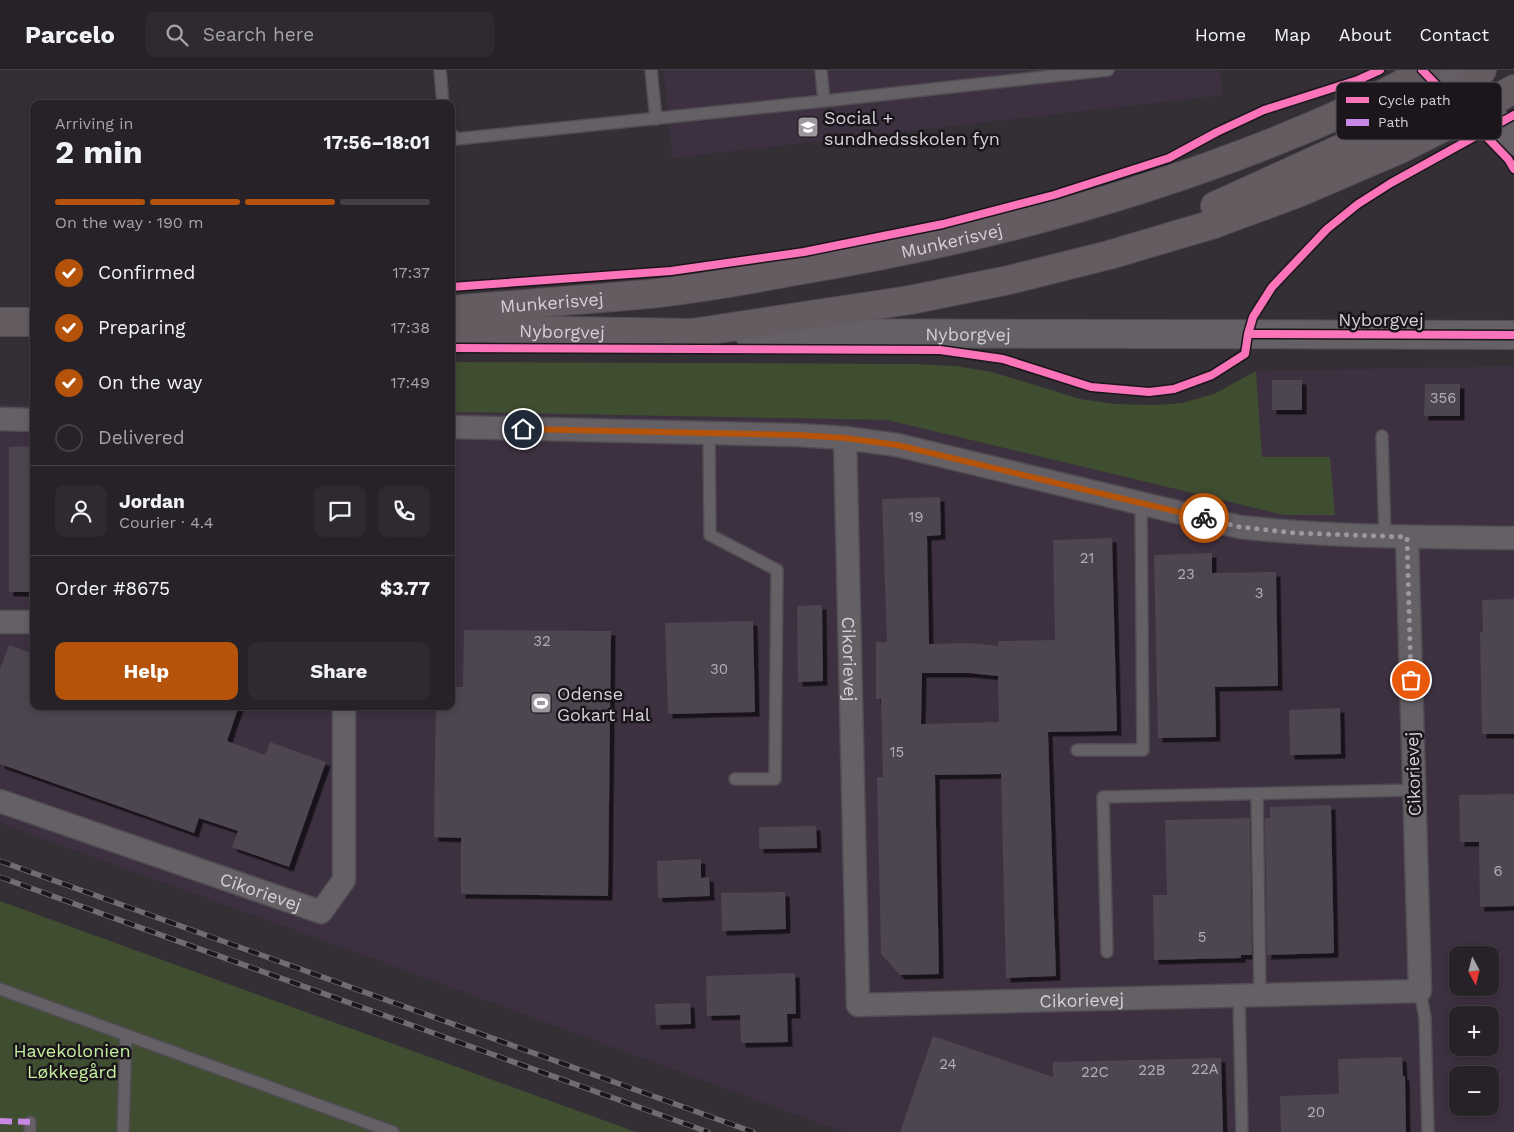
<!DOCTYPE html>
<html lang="en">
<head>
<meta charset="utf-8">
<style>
  :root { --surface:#272228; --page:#2f2a30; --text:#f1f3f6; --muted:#a4a4a8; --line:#433f45; --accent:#b45309 }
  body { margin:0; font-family:"Work Sans",sans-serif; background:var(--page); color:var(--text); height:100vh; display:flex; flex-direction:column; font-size:19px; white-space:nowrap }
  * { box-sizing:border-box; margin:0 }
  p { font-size:16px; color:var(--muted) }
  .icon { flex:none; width:28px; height:28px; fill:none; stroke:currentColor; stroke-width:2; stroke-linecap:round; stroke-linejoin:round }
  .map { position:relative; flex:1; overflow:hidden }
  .details { position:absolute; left:30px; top:30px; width:425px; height:610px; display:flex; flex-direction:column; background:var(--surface); border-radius:10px; box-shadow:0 2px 8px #0003,0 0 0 1px var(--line) }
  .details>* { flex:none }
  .needle { width:32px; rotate:173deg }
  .controls { position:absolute; left:1449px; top:876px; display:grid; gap:10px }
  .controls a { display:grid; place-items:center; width:50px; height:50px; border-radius:10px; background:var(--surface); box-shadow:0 2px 8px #0003,0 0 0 1px var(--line); font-size:25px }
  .pin { position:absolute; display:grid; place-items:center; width:42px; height:42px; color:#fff; margin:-21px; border:2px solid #fff; border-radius:50%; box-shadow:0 1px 5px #0007 }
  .courier { position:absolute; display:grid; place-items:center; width:50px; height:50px; margin:-25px; border:4px solid #b45309; border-radius:50%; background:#fff; color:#222; box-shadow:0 1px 6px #0007 }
  .summary em { font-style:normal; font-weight:700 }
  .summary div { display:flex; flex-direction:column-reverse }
  .summary { display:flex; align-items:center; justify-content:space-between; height:85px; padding:0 25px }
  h1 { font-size:32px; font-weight:700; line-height:38px }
  .bar { display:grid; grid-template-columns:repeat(4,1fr); gap:8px 5px; align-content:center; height:60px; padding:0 25px }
  .bar i { height:6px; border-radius:4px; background:var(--line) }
  .bar .active { background:var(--accent) }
  .bar p { grid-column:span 4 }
  .line { display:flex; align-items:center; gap:12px; padding:0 25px; border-top:1px solid var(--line) }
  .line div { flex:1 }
  .round { display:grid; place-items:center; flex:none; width:52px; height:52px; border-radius:10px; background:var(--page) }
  ol { padding:0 25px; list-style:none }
  li { display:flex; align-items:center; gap:15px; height:55px }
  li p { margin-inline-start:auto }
  li .icon { padding:5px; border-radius:50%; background:var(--accent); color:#fff; stroke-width:4 }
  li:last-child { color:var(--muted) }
  li i { width:28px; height:28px; border:2px solid var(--line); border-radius:50% }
  .cta { display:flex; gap:10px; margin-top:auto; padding:10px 25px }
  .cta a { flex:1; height:58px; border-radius:10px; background:var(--accent); color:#fff; font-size:20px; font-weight:700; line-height:58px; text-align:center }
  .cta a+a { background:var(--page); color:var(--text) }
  header { display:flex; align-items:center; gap:30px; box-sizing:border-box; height:70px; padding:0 25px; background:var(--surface); border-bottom:1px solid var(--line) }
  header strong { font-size:24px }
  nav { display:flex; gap:28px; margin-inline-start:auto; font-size:18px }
  .search { width:350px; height:45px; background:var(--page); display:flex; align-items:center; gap:12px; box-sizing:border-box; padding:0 18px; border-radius:10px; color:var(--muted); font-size:19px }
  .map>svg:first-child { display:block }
</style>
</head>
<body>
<header>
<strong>Parcelo</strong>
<div class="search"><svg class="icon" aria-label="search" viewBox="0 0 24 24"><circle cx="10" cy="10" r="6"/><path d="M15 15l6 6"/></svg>Search here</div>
<nav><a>Home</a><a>Map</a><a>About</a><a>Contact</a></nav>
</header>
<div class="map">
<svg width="1514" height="1062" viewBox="0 0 1514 1062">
  <defs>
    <filter id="shadow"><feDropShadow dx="4.5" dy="4.5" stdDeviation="0" flood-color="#0009"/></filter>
  </defs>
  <rect width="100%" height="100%" fill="#342e35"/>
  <path fill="#3d3040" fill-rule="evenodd" d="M 664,0 L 1219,0 L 1223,25 L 672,88 Z
    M 1514,296 L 1514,1062 L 843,1062 L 380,891 L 0,753 L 0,334 L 34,335 L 34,636 L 451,636 L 451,342 L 887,350 L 1284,445 L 1335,445 L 1262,387 L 1256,301 ZM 1458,885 L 1490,885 L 1490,918 L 1458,918 ZM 1458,945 L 1490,945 L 1490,978 L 1458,978 ZM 1458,1005 L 1490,1005 L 1490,1038 L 1458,1038 Z"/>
  <path fill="#3f4d31" d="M 451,292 L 914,294 L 956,296 L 992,302 L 1080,329 L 1116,334 L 1155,335 L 1182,333 L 1214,324 L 1256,301 L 1262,387 L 1330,387 L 1335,445 L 1284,445 L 887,350 L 451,342 Z
    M 0,831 L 636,1062 L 0,1062 Z"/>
  <path fill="#4e4450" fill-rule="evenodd" filter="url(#shadow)" d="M 1272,310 L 1302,310 L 1302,340 L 1272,340 Z
    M 1425,314 L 1460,314 L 1460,346 L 1424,346 Z
    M 34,376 L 34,522 L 9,522 L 9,377 Z
    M 940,427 L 941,465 L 927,466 L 929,574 L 969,573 L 998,576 L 998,571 L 1055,570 L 1053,470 L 1112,468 L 1117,661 L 1048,662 L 1056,906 L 1006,908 L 1001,704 L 935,705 L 939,904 L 900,905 L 881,884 L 877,707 L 883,707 L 881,629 L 876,629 L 876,572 L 887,572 L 882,429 ZM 922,603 L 969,603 L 998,606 L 999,652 L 921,654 Z
    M 1212,483 L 1212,503 L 1276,502 L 1278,616 L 1215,617 L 1216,667 L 1158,668 L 1154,485 Z
    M 1514,529 L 1514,664 L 1482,664 L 1480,562 L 1483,562 L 1482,530 Z
    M 822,535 L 823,611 L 798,612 L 797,536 Z
    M 753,551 L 755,642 L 668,644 L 665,553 Z
    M 464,560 L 611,561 L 608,826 L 461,824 L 461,768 L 434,767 L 435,682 L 436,636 L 451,636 L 451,617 L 463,617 Z
    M 9,575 L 34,584 L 34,636 L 239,636 L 227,671 L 265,685 L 270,672 L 326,692 L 289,797 L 232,777 L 238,761 L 199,748 L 194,763 L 0,694 L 0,599 Z
    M 1340,638 L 1341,684 L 1290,685 L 1289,640 Z
    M 1514,724 L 1514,836 L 1480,837 L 1479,772 L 1460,772 L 1459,725 Z
    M 1331,735 L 1334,883 L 1267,885 L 1265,748 L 1270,748 L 1270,737 Z
    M 1250,748 L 1252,885 L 1241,885 L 1241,888 L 1154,890 L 1153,825 L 1167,825 L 1165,750 Z
    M 816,756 L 817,778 L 759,779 L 759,757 Z
    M 701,789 L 701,808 L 709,807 L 710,826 L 658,828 L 657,791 Z
    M 785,822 L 786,859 L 722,861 L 721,823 Z
    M 795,903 L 796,944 L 787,944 L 788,972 L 741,973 L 740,945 L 707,946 L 706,906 Z
    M 690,933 L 691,954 L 656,955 L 655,934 Z
    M 933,966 L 1053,1007 L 1053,992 L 1221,988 L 1223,1062 L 900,1062 Z
    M 1402,987 L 1403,1006 L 1405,1006 L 1406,1062 L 1281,1062 L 1280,1026 L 1339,1024 L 1338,989 Z"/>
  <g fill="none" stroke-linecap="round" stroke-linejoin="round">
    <g stroke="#504c51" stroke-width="14">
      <path id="service" d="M 440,0 L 443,34
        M 651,0 L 656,49
        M 821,0 L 824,31
        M 451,64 L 456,69 L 824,31 L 1108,0
        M 709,363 L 710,465 L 777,500 L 775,709 L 735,709
        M 1382,366 L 1385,467
        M 1077,680 L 1143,680 L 1141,433
        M 1257,724 L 1260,925
        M 1107,882 L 1103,727 L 1414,720
        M 0,919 L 393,1062
        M 1420,921 L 1425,948 L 1428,1062
        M 1239,926 L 1242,1062
        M 30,1062 L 30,1052
        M 123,1062 L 126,966"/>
    </g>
    <g stroke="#504c51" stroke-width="25">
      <g id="minor">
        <path d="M 0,349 L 34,350"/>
        <path d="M 451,357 L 797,365 L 845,368 L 897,375 L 1240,457 C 1331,467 1422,467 1514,468"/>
        <path id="s1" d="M 845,368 L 858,935 L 1420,921 L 1407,467"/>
        <path d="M 0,552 L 34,552"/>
        <path id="s2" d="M 0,731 L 321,842 L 344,810 L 344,636"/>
      </g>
    </g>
    <g stroke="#504c51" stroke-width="30">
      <g id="tertiary">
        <path d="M 1448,0 L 1514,71"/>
        <path id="s3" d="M 748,263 L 1514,265"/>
      </g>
    </g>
    <g stroke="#504c51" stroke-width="30">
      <g id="secondary">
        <path d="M 1215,136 L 1417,44 C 1436,34 1472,20 1482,0"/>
        <path id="s4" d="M 451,240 C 517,234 583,230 649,224 C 698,219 747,210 795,201 C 989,169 1181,117 1360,35 C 1383,25 1405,12 1428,0"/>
        <path d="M 0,252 L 34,252"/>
        <path id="s5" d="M 451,259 L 692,263 L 910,230 L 1009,210 L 1109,185 L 1214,154 L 1298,123 L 1398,80 L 1466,46 L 1514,19"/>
      </g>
    </g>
    <use href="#service" stroke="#646065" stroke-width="11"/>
    <use href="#minor" stroke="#646065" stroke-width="22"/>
    <use href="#tertiary" stroke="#646065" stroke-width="28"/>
    <use href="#secondary" stroke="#645c61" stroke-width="28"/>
    <g stroke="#706c71" stroke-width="5.5">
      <path id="rail" d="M 0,791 L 753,1062
        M 0,807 L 708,1062"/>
    </g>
    <use href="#rail" stroke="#1a161b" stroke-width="4" stroke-dasharray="11" stroke-linecap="butt"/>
    <path stroke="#c787e3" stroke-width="6" stroke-dasharray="12 6" stroke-linecap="butt" d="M 0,1051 L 30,1052"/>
    <g stroke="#1a161b" stroke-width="11">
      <path id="cycleway" d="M 1422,0 L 1508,89 L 1514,99
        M 451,217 L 671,201 L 804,182 L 943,154 L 1054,125 L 1169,88 L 1217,62 L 1264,40 L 1358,10 L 1380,0
        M 1248,264 L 1514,265
        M 451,278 L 940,280 L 1003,289 L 1091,317 L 1149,322 L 1174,319 L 1212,305 L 1245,284 L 1248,264 L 1253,247 L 1272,217 L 1327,159 L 1358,134 L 1391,113 L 1514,45"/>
    </g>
    <use href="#cycleway" stroke="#fb73b8" stroke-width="8"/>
  </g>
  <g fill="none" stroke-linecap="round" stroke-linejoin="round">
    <path stroke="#9d979e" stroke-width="5" stroke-dasharray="0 9" d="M 1204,448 L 1240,457 L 1296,463 L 1407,467 L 1411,610"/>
    <path stroke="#b45309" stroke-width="6" d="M 523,359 L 797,365 L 845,368 L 897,375 L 1204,448"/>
  </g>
  <defs>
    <g id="school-square" transform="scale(1.125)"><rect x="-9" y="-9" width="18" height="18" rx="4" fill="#9d979e" stroke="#1a161b"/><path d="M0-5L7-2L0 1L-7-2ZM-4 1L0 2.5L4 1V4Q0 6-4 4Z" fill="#fff"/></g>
    <g id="stadium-square" transform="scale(1.125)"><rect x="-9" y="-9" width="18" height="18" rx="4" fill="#9d979e" stroke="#1a161b"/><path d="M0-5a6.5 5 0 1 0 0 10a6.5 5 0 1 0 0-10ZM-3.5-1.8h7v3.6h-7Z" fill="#fff"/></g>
  </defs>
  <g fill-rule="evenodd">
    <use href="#school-square" x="808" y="57"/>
    <use href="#stadium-square" x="541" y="633"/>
  </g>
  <g text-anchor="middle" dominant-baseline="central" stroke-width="5" stroke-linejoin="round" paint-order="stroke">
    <g font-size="15" fill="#b3acb5">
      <text x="1443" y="328">356</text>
      <text x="916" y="447">19</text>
      <text x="1087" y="488">21</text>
      <text x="1186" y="504">23</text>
      <text x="1259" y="523">3</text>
      <text x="542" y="571">32</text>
      <text x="719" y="599">30</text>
      <text x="897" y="682">15</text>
      <text x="1498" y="801">6</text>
      <text x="1202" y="867">5</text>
      <text x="948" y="994">24</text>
      <text x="1205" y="999">22A</text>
      <text x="1152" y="1000">22B</text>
      <text x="1095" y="1002">22C</text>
      <text x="1316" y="1042">20</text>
    </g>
    <g font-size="18" fill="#d5cfd7" stroke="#1a161b" text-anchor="start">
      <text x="824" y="47">Social +<tspan x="824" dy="21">sundhedsskolen fyn</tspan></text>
      <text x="557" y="623">Odense<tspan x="557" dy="21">Gokart Hal</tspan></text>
    </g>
    <g font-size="18" fill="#d5cfd7" stroke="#1a161b">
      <text stroke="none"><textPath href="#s4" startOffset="506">Munkerisvej</textPath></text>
      <text stroke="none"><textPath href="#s4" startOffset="101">Munkerisvej</textPath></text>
      <text x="1381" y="249">Nyborgvej</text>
      <text stroke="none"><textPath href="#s5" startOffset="111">Nyborgvej</textPath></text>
      <text stroke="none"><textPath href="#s3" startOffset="220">Nyborgvej</textPath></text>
      <text stroke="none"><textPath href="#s1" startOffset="221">Cikorievej</textPath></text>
      <text transform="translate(1413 704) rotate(-92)">Cikorievej</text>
      <text stroke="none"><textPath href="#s2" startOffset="276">Cikorievej</textPath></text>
      <text stroke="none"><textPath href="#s1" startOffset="791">Cikorievej</textPath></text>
    </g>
    <g font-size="18" fill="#c6ef9d" stroke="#1a161b">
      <text x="72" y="980">Havekolonien<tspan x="72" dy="21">Løkkegård</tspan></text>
    </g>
  </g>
  <rect x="1336" y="12" width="166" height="58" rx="8" fill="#1a161b" stroke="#524e53" stroke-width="1"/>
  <rect x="1346" y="27" width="23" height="6" fill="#fb73b8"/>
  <rect x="1346" y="49" width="23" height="7" fill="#c787e3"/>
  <g font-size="14" fill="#d5cfd7">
    <text x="1378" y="35">Cycle path</text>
    <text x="1378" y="57">Path</text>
  </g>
</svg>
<div class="controls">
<a><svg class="needle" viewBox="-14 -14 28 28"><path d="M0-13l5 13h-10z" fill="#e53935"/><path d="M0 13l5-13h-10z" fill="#a4a4a8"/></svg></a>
<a>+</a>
<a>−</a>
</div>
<div class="pin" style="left:1411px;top:610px;background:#ea580c"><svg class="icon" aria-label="bag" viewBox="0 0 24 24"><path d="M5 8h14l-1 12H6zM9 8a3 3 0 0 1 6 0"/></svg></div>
<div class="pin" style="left:523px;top:359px;background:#1f2937"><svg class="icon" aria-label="home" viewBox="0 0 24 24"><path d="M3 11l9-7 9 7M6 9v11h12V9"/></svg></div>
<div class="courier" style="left:1204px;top:448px"><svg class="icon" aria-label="bike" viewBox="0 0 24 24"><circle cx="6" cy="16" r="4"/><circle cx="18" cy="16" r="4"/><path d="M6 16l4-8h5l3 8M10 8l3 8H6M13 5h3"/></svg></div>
<section class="details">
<div class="summary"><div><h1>2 min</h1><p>Arriving in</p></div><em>17:56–18:01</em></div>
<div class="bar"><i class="active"></i><i class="active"></i><i class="active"></i><i></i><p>On the way · 190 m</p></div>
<ol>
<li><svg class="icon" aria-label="check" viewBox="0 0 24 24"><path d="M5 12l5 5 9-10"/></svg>Confirmed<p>17:37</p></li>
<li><svg class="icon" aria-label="check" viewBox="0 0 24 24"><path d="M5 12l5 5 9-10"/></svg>Preparing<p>17:38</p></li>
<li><svg class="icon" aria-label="check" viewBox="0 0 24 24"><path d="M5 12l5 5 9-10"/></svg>On the way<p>17:49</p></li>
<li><i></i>Delivered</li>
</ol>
<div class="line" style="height:90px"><a class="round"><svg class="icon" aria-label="person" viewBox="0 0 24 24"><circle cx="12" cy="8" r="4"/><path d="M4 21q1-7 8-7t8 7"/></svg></a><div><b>Jordan</b><p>Courier · 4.4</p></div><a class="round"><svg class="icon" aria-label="chat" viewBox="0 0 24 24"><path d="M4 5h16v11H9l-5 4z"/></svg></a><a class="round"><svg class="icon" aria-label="phone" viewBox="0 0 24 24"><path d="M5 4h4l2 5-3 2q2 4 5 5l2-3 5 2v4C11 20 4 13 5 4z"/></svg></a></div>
<div class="line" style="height:65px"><div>Order #8675</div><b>$3.77</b></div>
<div class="cta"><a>Help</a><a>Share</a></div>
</section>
</div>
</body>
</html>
